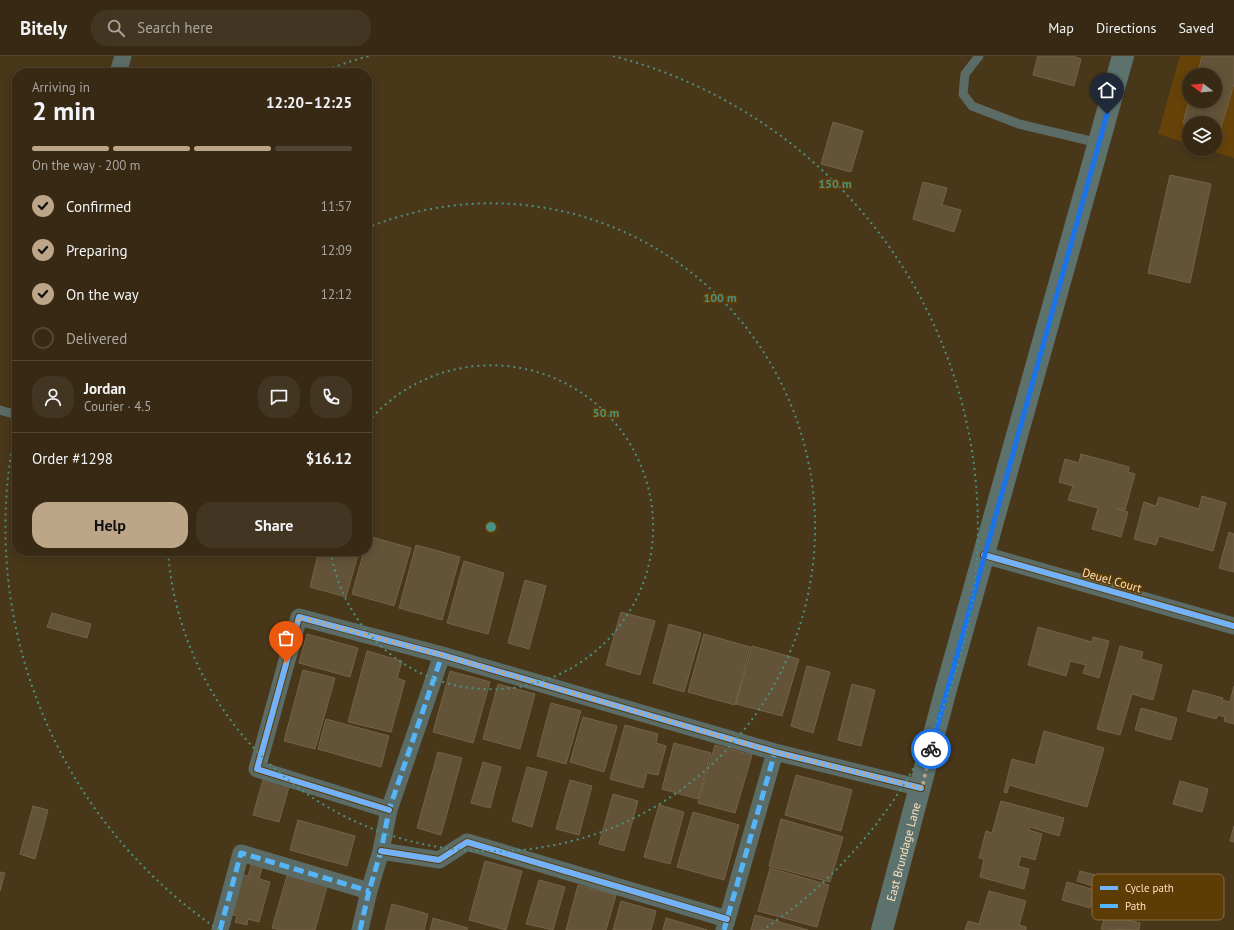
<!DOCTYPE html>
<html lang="en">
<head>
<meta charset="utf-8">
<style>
  :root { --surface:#372913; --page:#423521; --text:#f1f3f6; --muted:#aaa6a0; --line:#514533; --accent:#bda687 }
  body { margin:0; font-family:"PT Sans",sans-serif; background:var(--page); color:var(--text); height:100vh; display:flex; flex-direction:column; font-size:15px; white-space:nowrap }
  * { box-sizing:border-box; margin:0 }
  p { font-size:13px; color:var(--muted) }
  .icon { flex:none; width:22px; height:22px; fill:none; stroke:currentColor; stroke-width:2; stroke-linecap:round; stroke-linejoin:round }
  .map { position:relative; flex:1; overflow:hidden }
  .panel { position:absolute; left:12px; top:12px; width:360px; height:488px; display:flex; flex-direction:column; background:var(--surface); border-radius:16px; box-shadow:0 2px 10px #0003,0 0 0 1px var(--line) }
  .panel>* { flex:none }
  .needle { width:26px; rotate:286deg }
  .buttons { position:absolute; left:1182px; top:12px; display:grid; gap:8px }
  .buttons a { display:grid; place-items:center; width:40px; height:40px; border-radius:50%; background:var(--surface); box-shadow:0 2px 10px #0003,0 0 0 1px var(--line); font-size:20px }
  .pin { position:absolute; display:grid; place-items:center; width:34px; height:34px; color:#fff; margin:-41px -17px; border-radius:50% 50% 50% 0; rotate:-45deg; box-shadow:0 0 4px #0007 }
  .pin .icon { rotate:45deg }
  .courier { position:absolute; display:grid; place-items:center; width:40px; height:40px; margin:-20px; border:3px solid #1a73e8; border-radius:50%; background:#fff; color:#222; box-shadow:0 1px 5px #0007 }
  .summary em { font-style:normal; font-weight:600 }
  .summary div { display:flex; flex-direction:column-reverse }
  .summary { display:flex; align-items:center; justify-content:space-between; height:68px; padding:0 20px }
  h1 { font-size:26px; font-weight:600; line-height:30px }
  .bar { display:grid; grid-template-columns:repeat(4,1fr); gap:6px 4px; align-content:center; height:48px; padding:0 20px }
  .bar i { height:5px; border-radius:3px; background:var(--line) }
  .bar .active { background:var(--accent) }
  .bar p { grid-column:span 4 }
  .line { display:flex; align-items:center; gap:10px; padding:0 20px; border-top:1px solid var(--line) }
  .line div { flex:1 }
  .round { display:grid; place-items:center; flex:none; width:42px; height:42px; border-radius:16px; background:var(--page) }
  ol { padding:0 20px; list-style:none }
  li { display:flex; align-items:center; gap:12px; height:44px }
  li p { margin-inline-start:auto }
  li .icon { padding:4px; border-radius:50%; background:var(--accent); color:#111; stroke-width:4 }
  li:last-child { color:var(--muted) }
  li i { width:22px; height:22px; border:2px solid var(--line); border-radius:50% }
  .action { display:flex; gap:8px; margin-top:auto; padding:8px 20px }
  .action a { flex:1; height:46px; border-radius:16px; background:var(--accent); color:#111; font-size:16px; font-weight:600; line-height:46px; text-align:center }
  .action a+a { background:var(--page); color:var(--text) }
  header { display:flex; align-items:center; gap:24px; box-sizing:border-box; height:56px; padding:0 20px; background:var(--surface); border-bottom:1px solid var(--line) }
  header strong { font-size:19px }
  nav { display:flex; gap:22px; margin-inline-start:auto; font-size:14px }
  .search { width:280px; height:36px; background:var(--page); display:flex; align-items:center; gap:10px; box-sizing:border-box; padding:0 14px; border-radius:16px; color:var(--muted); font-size:15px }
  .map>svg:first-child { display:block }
</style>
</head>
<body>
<header>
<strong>Bitely</strong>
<div class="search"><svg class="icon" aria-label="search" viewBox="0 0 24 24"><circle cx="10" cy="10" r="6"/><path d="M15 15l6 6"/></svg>Search here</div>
<nav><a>Map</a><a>Directions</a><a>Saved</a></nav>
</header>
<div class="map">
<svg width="1234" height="874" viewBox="0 0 1234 874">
  <rect width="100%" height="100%" fill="#493719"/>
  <path fill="#664309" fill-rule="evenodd" d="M 1180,0 L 1234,0 L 1234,102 L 1205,93 L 1215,93 L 1215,67 L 1189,67 L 1189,88 L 1158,78 ZM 1189,19 L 1215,19 L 1215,45 L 1189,45 Z"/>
  <path fill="#635339" stroke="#746349" d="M 1038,0 L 1072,0 L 1081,3 L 1074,30 L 1033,19 Z
    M 1202,0 L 1234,0 L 1234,28 L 1219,78 L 1215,76 L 1215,67 L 1189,67 L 1189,69 L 1183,67 L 1189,45 L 1215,45 L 1215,19 L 1197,19 Z
    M 833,66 L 863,75 L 851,116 L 821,108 Z
    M 1170,119 L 1211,128 L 1190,227 L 1148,217 Z
    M 923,126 L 947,132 L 942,149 L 961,154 L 954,176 L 913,163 Z
    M 1081,398 L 1129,411 L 1128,416 L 1135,418 L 1125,454 L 1117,452 L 1117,453 L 1128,456 L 1121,481 L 1092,473 L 1098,452 L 1068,444 L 1073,430 L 1059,426 L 1065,403 L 1079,407 Z
    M 1202,440 L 1226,447 L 1213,495 L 1159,480 L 1156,489 L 1134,483 L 1144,446 L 1156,450 L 1159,441 L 1199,453 Z
    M 1229,476 L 1234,478 L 1234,516 L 1219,512 Z
    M 368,480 L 411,492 L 394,550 L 352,538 L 364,495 L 367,495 Z
    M 416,489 L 460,501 L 442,564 L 399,552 Z
    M 319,495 L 359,495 L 346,541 L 310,531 Z
    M 464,505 L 504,517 L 488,578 L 447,567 Z
    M 525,524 L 546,530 L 529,593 L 508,587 Z
    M 621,556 L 655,565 L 640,619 L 606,609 Z
    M 52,557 L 91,568 L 87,582 L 47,571 Z
    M 669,568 L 701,577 L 684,636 L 653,627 Z
    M 1038,571 L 1092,586 L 1093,581 L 1109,585 L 1099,622 L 1083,617 L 1086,609 L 1070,605 L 1066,620 L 1028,609 Z
    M 307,578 L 358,592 L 350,621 L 299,607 Z
    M 704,578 L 750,591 L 735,649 L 688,636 Z
    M 752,590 L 799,603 L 782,660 L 736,648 Z
    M 1120,590 L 1143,596 L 1141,603 L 1162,609 L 1153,644 L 1132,638 L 1120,679 L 1097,673 Z
    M 367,595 L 402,605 L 397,622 L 405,625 L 391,676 L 348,666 Z
    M 807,610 L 830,616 L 813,677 L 791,670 Z
    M 303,614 L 335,622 L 315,693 L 284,685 Z
    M 450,615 L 490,626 L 473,687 L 433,676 Z
    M 498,628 L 535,638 L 520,693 L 483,683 Z
    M 852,628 L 875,634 L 861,690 L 838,684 Z
    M 1234,630 L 1234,668 L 1224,665 L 1225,661 L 1218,659 L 1216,663 L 1187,655 L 1193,634 L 1223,642 L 1222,644 L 1230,646 Z
    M 551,647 L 581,655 L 566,708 L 537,700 Z
    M 1141,652 L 1177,662 L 1171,684 L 1135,674 Z
    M 583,661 L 617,670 L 604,716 L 570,706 Z
    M 326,663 L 389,680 L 381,711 L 318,693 Z
    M 625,669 L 658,678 L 656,687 L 666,690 L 658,719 L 647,717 L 643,732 L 610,723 Z
    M 1044,675 L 1104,692 L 1087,751 L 1009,729 L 1007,737 L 1004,736 L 1012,703 L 1035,709 Z
    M 674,687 L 711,697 L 698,743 L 662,733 Z
    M 715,689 L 752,699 L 735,757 L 698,747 Z
    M 438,696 L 462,702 L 441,779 L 417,772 Z
    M 483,706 L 501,711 L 490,752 L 471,747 Z
    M 527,711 L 547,716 L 532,771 L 512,765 Z
    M 796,719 L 852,734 L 841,775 L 785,759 Z
    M 264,720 L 290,727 L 279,766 L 253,759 Z
    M 570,724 L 592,730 L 579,779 L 556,773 Z
    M 1180,725 L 1208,733 L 1202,756 L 1173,748 Z
    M 613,738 L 638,745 L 624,795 L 599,788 Z
    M 1001,745 L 1064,762 L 1059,780 L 1030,771 L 1029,774 L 1042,778 L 1035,804 L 1021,800 L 1018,810 L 1029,813 L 1024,833 L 980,821 L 984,803 L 979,802 L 986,775 L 992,777 Z
    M 659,749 L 684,756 L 670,808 L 644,801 Z
    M 33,750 L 48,754 L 35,803 L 20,798 Z
    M 693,756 L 739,769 L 724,824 L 677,811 Z
    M 781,763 L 843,781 L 830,826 L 769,810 Z
    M 298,764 L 355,780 L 347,810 L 290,794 Z
    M 1234,770 L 1234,786 L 1230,785 Z
    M 485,805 L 522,815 L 506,874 L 469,864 Z
    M 252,806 L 263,809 L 259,823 L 270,826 L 259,866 L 248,863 L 247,869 L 235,866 L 237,860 L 225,857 L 236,817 L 248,820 Z
    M 770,812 L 829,829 L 817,871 L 758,855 Z
    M 1080,815 L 1099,820 L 1096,831 L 1077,825 Z
    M 0,816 L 5,817 L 0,835 Z
    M 288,816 L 328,827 L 315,874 L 281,874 L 272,872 Z
    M 539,824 L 565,831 L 553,874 L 526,868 Z
    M 1067,826 L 1095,834 L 1090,852 L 1062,844 Z
    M 578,829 L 616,839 L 606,874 L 566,874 Z
    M 989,835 L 1026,845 L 1019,869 L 1026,871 L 1026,874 L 965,874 L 968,865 L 979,868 Z
    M 621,845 L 656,855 L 651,874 L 613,874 Z
    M 392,848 L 428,858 L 424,874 L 385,874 Z
    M 1106,858 L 1140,867 L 1139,874 L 1101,873 Z
    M 755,859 L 808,874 L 751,874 Z
    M 433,862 L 468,872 L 467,874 L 430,874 Z
    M 666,862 L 707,874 L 663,874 Z"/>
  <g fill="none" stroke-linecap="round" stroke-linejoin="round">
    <path stroke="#5b6b66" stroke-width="9" d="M 979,0 L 965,18 L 963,38 L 972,50 L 1019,68 L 1099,87
      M 0,354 L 17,359"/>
    <path stroke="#5b6b66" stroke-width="17" d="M 118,17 L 123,0
      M 984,499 L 1234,570
      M 389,754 L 257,713 L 299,561 L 442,599 L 775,696 L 921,732
      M 381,795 L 439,804 L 467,786 L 727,863
      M 220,874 L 241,797 L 369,835
      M 360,874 L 369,835 L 381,795 L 389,754 L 442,599
      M 724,874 L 775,696"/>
    <path stroke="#5d726d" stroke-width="22" id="s1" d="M 882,874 L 945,637 L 1123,0"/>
    <path stroke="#56b5f8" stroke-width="5" stroke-dasharray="10 5" stroke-linecap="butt" d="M 220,874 L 241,797 L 369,835
      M 360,874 L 369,835 L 381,795 L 389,754 L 442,599
      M 724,874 L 775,696"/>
    <g stroke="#5d3c05" stroke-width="8">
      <path id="cycleway" d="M 984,499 L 1234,570
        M 389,754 L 257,713 L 299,561 L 442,599 L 775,696 L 921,732
        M 381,795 L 439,804 L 467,786 L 727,863"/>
    </g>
    <use href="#cycleway" stroke="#73b2f8" stroke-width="6"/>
  </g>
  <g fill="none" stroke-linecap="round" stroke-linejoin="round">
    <path stroke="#bda687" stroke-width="4" stroke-dasharray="0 7.2" d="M 286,606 L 299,561 L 442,599 L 775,696 L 922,732 L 931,693"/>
    <path stroke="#1a73e8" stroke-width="5" d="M 931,693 L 1107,58"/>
  </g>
  <g fill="none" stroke="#4a9183" stroke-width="2" stroke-dasharray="2 4">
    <path d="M368 366A162 162 0 1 1 331 496"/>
    <path d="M367 172A324 324 0 1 1 168 496"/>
    <path d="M219 874A486 486 0 0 1 17 366M321 16A486 486 0 0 1 369 0M613 0A486 486 0 0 1 763 874"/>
  </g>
  <g text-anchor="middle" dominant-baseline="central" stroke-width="3.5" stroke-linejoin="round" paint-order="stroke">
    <g font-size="12" fill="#fbe1c2" stroke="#5d3c05">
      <text transform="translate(1112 524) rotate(16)">Deuel Court</text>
      <text stroke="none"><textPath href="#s1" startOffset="81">East Brundage Lane</textPath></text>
    </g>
  </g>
  <rect x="1092" y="818" width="132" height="46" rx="6" fill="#5d3c05" stroke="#8c6e3e" stroke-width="1"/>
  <rect x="1100" y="830" width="18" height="4" fill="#73b2f8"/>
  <rect x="1100" y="848" width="18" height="4" fill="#56b5f8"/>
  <g font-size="11" fill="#fbe1c2">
    <text x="1125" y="836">Cycle path</text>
    <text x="1125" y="854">Path</text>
  </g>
  <circle cx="491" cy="471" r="6" fill="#4a9183" stroke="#5d3c05" stroke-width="2"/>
  <g font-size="12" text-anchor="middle" font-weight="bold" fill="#4a9183" stroke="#5d3c05" stroke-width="3.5" stroke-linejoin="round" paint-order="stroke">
    <text x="835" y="132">150 m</text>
    <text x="720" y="246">100 m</text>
    <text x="606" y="361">50 m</text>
  </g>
</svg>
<div class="buttons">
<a><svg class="needle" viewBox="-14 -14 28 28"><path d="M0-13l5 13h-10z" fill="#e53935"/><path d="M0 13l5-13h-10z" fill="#aaa6a0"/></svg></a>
<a><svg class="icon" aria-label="layers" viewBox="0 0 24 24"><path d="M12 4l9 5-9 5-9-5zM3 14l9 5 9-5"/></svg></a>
</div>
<div class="pin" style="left:286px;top:606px;background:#ea580c"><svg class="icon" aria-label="bag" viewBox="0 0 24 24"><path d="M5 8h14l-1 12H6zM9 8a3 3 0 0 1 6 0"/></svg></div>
<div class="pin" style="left:1107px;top:58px;background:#1f2937"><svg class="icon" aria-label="home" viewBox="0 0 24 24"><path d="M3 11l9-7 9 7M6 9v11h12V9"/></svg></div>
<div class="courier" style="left:931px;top:693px"><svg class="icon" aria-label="bike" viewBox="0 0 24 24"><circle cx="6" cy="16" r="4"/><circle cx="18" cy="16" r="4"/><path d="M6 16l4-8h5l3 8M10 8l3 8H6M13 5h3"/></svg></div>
<section class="panel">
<div class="summary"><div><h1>2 min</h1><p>Arriving in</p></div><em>12:20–12:25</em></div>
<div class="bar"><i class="active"></i><i class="active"></i><i class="active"></i><i></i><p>On the way · 200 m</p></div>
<ol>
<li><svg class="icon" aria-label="check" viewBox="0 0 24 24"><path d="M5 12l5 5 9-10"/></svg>Confirmed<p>11:57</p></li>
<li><svg class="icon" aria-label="check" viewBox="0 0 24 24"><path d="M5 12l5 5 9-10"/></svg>Preparing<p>12:09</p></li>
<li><svg class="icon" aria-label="check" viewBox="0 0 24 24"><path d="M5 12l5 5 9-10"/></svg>On the way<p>12:12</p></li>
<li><i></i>Delivered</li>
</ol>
<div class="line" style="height:72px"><a class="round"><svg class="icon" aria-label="person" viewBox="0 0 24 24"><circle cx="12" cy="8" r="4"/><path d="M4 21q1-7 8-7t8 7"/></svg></a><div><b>Jordan</b><p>Courier · 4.5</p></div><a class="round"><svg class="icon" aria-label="chat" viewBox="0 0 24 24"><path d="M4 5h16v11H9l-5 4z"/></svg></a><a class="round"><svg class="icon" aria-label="phone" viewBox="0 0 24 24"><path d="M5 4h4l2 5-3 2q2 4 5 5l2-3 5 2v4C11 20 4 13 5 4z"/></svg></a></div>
<div class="line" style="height:52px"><div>Order #1298</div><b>$16.12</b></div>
<div class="action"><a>Help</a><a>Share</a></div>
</section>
</div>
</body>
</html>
